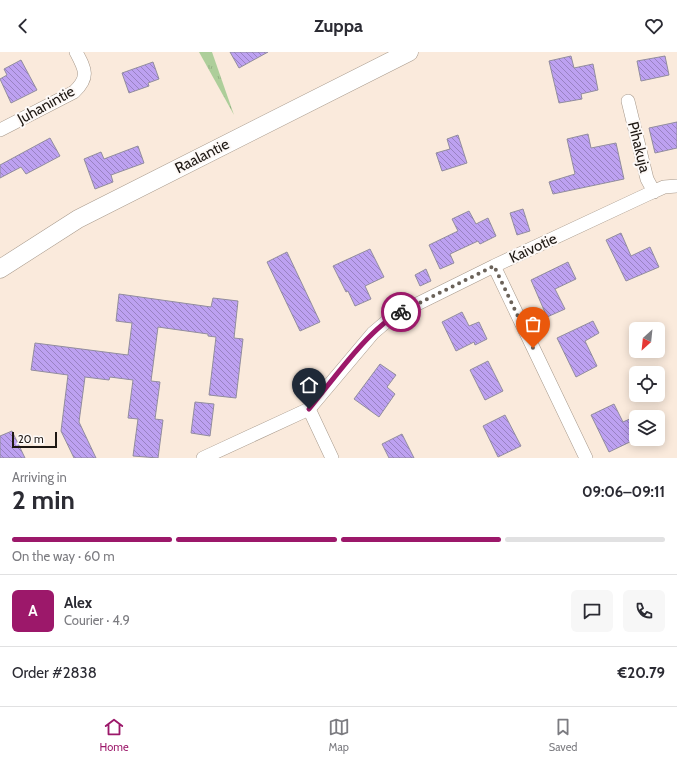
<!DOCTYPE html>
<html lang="en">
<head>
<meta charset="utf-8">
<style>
  :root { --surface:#fff; --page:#f7f7f7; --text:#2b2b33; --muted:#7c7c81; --line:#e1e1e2; --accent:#9c186a }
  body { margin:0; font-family:Cabin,sans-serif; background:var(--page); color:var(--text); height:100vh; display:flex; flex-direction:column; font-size:15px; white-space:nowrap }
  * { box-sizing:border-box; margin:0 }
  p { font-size:13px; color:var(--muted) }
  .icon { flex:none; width:22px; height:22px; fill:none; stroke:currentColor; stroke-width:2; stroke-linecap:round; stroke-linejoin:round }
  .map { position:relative; height:406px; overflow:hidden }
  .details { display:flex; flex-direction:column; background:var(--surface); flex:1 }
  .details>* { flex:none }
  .needle { width:26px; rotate:207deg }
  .fabs { position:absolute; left:629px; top:270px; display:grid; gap:8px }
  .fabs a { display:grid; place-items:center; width:36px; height:36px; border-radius:6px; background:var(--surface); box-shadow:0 2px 10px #0003; font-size:20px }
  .scale { position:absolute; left:12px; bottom:10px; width:45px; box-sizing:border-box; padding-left:4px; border:2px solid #1e1813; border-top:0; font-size:11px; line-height:14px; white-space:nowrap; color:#1e1813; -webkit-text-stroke:3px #fdf9f7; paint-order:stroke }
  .pin { position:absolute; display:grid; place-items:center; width:34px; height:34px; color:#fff; margin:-41px -17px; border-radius:50% 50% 50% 0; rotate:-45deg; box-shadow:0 0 4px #0007 }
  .pin .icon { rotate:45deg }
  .courier { position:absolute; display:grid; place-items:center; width:40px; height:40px; margin:-20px; border:3px solid #9c186a; border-radius:50%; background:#fff; color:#222; box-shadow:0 1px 5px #0007 }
  .headline em { font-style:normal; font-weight:800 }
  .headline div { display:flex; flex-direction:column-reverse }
  .headline { display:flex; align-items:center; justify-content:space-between; height:68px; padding:0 12px }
  h1 { font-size:26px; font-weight:800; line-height:30px }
  .bar { display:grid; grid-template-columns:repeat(4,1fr); gap:6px 4px; align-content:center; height:48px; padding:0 12px }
  .bar i { height:5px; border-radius:3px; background:var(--line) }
  .bar .active { background:var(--accent) }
  .bar p { grid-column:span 4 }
  .line { display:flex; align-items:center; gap:10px; padding:0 12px; border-top:1px solid var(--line) }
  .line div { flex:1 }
  .round { display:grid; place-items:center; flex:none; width:42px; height:42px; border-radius:6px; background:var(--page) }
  header { display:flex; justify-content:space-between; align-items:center; height:52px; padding:0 12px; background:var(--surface); font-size:18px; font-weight:800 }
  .tab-bar { display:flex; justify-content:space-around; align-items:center; height:56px; border-top:1px solid var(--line); background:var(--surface); font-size:11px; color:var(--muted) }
  .tab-bar a { display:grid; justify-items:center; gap:2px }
  .tab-bar .active { color:var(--accent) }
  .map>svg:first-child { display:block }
</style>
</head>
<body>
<header><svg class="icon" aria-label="back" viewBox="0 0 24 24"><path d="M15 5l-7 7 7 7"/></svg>Zuppa<svg class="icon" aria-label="heart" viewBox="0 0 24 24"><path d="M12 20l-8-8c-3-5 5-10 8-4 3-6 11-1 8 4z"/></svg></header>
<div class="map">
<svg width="677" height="406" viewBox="0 0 677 406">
  <defs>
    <pattern id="grass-tufts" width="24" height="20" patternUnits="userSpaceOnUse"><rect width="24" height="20" fill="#adce9a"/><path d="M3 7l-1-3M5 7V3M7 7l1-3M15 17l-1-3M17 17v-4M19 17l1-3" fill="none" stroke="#94b084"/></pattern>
    <pattern id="building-back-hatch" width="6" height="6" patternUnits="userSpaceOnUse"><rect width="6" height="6" fill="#bda1f1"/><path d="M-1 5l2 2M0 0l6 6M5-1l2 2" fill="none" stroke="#9982c2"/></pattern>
  </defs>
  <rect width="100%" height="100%" fill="#faeadc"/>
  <path fill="url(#grass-tufts)" d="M 199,0 L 212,0 L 234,63 Z"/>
  <path fill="url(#building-back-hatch)" stroke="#928d9e" d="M 230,0 L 268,0 L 239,16 Z
    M 571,4 L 574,16 L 593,12 L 598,38 L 581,42 L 582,47 L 559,51 L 549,9 Z
    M 665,4 L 669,23 L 641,29 L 637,9 Z
    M 21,8 L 37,38 L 11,51 L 0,27 L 7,23 L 4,17 Z
    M 153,10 L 159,27 L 148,31 L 149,34 L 129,41 L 122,21 Z
    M 677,70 L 677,96 L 655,101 L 649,76 Z
    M 588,82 L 591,96 L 616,91 L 624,127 L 553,142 L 549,130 L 575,122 L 567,87 Z
    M 458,83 L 467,111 L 442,119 L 436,101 L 450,97 L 447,87 Z
    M 50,86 L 60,104 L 26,122 L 21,115 L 0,126 L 0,113 Z
    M 138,94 L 144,111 L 111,123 L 113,130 L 95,137 L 84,107 L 101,100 L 104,107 Z
    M 523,157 L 530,179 L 517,183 L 510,161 Z
    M 469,159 L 476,172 L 488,166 L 496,184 L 480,192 L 478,189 L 450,202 L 454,211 L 440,217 L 429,193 L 458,179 L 452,167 Z
    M 621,181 L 631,204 L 650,195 L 659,215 L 626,229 L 606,188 Z
    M 370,197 L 384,225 L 365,234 L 371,247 L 355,254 L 348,239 L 346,240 L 333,214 Z
    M 287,200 L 320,270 L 300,279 L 267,210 Z
    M 568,210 L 576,227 L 555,237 L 565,257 L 547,265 L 531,228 Z
    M 426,217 L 431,229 L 420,234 L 415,223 Z
    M 119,242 L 211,255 L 213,246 L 238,249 L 234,286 L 243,287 L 236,346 L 209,343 L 216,285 L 208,284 L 208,282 L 158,275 L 151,329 L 160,330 L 155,367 L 163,368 L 158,406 L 133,404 L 138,367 L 128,366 L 133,328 L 110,325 L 109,328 L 85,325 L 79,370 L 96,406 L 74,406 L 61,379 L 68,323 L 31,318 L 35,291 L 128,303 L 132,271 L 116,269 Z
    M 462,260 L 469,274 L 479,270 L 487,287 L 475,293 L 474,290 L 456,299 L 442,270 Z
    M 593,269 L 599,281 L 585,289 L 597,314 L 576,325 L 557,286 Z
    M 488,309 L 503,339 L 485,348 L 470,318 Z
    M 380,312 L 396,323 L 387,335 L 395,342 L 379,365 L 354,347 Z
    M 195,350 L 214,352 L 210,384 L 191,381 Z
    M 614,352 L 623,370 L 641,362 L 642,365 L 636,365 L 636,387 L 609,400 L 591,363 Z
    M 505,363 L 521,394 L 498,405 L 483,374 Z
    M 12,379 L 25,406 L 0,406 L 0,384 Z
    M 402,382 L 414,406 L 389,406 L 382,392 Z"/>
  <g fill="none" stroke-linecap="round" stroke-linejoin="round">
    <g stroke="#a7998b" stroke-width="14">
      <path id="street" d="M 628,49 L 647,127 L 654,140
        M 0,78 L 74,40 C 90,25 85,17 76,0
        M 494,214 L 586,406
        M 309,357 L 332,406
        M 203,406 L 309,357 L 373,281 L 393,264 L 494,214 L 646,143 L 664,135 L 677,134"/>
    </g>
    <g stroke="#a7998b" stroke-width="19">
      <path id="secondary" d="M 0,217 L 78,167 L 409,0"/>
    </g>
    <use href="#street" stroke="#fff" stroke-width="13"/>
    <use href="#secondary" stroke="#fff" stroke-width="18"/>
  </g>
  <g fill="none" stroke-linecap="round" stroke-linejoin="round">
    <path stroke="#6b6259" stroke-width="4" stroke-dasharray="0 7.2" d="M 401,260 L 494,214 L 533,296"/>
    <path stroke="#9c186a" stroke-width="5" d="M 309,357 C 333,328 369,276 401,260"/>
  </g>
  <g text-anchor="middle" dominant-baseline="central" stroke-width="4" stroke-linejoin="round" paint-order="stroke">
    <g font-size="15" fill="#1e1813" stroke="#fdf9f7">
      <text transform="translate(46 53) rotate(-29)">Juhanintie</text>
      <text transform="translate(639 95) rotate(76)">Pihakuja</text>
      <text transform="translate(202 104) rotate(-27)">Raalantie</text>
      <text transform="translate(533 196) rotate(-25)">Kaivotie</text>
    </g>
  </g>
</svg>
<div class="fabs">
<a><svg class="needle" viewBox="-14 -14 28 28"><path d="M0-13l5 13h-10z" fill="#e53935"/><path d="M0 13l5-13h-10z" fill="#7c7c81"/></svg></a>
<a><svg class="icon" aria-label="locate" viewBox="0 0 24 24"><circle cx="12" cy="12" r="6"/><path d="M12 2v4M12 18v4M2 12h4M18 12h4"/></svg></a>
<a><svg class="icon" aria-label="layers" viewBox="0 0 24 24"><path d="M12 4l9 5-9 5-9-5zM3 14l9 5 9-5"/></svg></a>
</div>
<div class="scale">20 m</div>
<div class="pin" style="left:533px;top:296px;background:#ea580c"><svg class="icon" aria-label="bag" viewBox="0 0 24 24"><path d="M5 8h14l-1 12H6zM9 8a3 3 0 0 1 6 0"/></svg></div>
<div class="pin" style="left:309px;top:357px;background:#1f2937"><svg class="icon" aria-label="home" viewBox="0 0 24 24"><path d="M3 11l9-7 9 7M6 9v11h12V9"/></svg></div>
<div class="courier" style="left:401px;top:260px"><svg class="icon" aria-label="bike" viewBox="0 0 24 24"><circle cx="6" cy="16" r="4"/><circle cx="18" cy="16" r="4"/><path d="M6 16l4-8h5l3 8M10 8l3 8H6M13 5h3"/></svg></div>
</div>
<section class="details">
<div class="headline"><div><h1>2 min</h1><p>Arriving in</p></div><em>09:06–09:11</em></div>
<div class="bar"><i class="active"></i><i class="active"></i><i class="active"></i><i></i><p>On the way · 60 m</p></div>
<div class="line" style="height:72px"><b class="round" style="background:var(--accent);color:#fff">A</b><div><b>Alex</b><p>Courier · 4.9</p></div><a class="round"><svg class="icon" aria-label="chat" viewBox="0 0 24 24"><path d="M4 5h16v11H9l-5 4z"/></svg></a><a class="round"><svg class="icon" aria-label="phone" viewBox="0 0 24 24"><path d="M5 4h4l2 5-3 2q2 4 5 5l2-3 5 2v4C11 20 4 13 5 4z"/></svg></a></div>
<div class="line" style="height:52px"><div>Order #2838</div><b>€20.79</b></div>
</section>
<nav class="tab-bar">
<a class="active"><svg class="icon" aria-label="home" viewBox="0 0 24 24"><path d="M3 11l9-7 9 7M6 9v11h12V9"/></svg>Home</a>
<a><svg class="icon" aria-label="map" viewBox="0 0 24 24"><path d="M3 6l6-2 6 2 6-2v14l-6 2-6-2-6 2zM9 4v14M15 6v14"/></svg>Map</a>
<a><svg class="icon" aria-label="saved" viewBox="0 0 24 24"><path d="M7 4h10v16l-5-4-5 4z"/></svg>Saved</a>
</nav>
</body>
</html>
